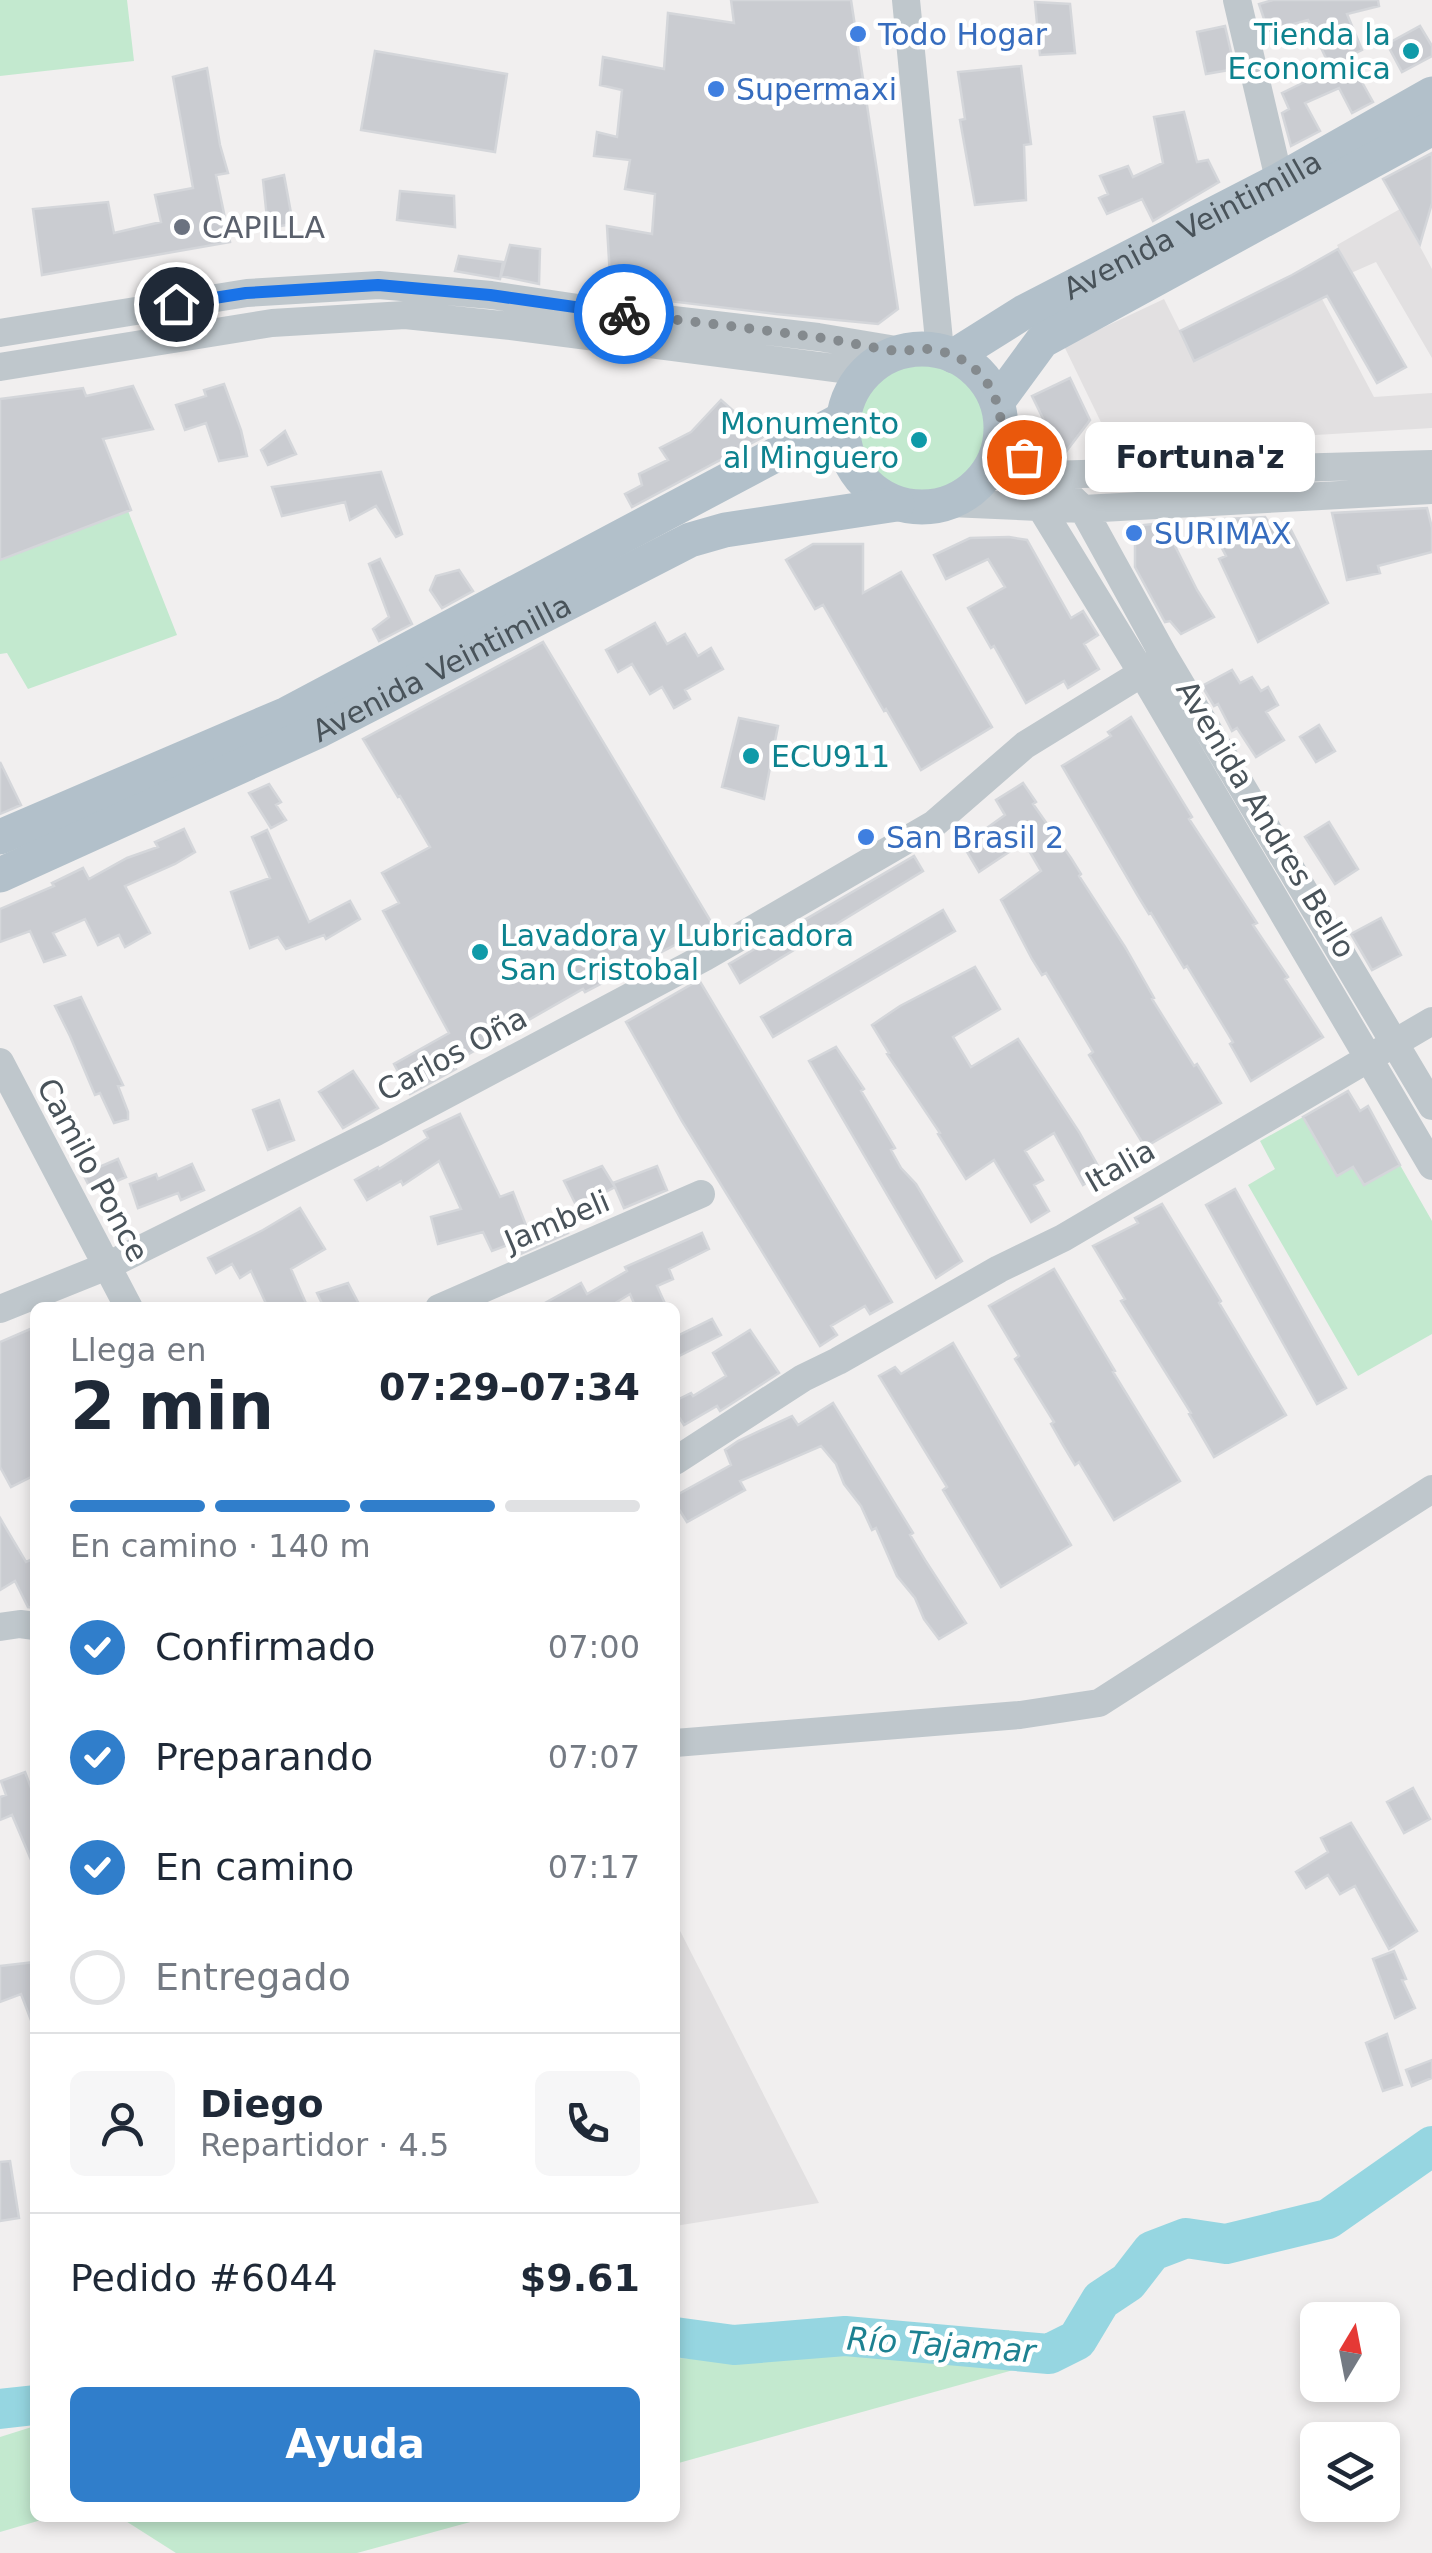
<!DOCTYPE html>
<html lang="es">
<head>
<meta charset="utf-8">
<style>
  :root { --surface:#fff; --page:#f6f6f7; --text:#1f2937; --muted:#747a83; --line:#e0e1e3; --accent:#307ecb }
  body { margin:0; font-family:"DejaVu Sans",sans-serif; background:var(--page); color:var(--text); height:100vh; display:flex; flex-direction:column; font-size:38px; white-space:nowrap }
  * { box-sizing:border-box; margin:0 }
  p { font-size:32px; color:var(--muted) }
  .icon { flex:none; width:55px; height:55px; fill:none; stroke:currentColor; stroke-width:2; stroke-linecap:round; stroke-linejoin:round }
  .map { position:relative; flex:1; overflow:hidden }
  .panel { position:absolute; left:30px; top:1302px; width:650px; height:1220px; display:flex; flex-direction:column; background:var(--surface); border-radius:15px; box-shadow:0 5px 15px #0003 }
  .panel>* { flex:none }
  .needle { width:65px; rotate:10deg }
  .buttons { position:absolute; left:1300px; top:2302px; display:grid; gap:20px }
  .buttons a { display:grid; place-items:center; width:100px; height:100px; border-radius:15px; background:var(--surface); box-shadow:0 5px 15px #0003; font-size:50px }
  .pin { position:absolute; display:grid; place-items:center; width:85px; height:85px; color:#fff; margin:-42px; border:5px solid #fff; border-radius:50%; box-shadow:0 2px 10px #0007 }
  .courier { position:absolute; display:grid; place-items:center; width:100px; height:100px; margin:-50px; border:8px solid #1a73e8; border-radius:50%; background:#fff; color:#222; box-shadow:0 2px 12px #0007 }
  .bubble { position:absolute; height:70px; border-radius:15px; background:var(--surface); box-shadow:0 5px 15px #0003; font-size:32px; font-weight:600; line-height:70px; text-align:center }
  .headline em { font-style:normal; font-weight:600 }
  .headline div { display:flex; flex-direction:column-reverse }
  .headline { display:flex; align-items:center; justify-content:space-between; height:170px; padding:0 40px }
  h1 { font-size:65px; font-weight:600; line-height:75px }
  .bar { display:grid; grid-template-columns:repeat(4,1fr); gap:15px 10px; align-content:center; height:120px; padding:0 40px }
  .bar i { height:12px; border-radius:8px; background:var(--line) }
  .bar .active { background:var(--accent) }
  .bar p { grid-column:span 4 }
  .line { display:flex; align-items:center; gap:25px; padding:0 40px; border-top:2px solid var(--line) }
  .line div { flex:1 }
  .round { display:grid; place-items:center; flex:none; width:105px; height:105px; border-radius:15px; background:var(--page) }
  ol { padding:0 40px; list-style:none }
  li { display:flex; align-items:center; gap:30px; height:110px }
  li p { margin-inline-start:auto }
  li .icon { padding:10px; border-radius:50%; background:var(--accent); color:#fff; stroke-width:4 }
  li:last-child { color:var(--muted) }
  li i { width:55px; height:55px; border:5px solid var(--line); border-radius:50% }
  .button { display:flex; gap:20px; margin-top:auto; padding:20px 40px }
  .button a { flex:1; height:115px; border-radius:15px; background:var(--accent); color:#fff; font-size:40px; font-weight:600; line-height:115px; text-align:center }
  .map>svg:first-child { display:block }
</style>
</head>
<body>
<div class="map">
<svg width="1432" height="2553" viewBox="0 0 1432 2553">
  <rect width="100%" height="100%" fill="#f1efef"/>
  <path fill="#e2e0e1" d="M 1400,209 L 1432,269 L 1432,358 L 1376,262 L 1351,273 L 1337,245 Z
    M 1164,299 L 1195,361 L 1322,299 L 1374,397 L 1432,393 L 1432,428 L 1113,447 L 1064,346 Z
    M 675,1921 L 819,2203 L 675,2226 Z"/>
  <path fill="#c3e9cf" d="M 0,0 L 127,0 L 134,61 L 0,76 Z
    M858 429a65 65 0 1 1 130 0a65 65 0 1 1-130 0Z
    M 128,511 L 177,635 L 28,689 L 7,653 L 0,654 L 0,559 Z
    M 1303,1117 L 1337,1175 L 1353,1167 L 1400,1165 L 1432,1221 L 1432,1334 L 1358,1376 L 1248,1185 L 1275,1169 L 1260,1141 Z
    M 1009,2330 L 1017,2369 L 675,2464 L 675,2358 L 757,2360 Z
    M 35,2426 L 35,2518 L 48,2518 L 0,2532 L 0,2437 Z
    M 121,2518 L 485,2518 L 357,2553 L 176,2553 Z"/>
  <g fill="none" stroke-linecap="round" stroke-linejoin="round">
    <path stroke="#96d6e1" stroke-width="40" d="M 675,2337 L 734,2345 L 845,2336 L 1049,2354 L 1077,2340 L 1101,2300 L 1128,2282 L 1152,2251 L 1186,2238 L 1226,2244 L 1328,2219 L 1432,2146
      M 0,2409 L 35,2405"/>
  </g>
  <path fill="#caccd1" stroke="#d4d6da" stroke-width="2.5" d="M 731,0 L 851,0 L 898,309 L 878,324 L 776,314 L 611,294 L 607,226 L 652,234 L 655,194 L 625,189 L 630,160 L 594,156 L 597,132 L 617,137 L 622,90 L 600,85 L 603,57 L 664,69 L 668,13 L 734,23 Z
    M 1273,0 L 1378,0 L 1379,6 L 1347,14 L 1362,50 L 1348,57 L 1373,102 L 1352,113 L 1339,88 L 1305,103 L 1320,131 L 1291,146 L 1282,113 L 1289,109 L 1282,93 L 1331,69 L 1308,20 L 1268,31 L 1259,4 Z
    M 1035,2 L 1070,4 L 1075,53 L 1040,55 Z
    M 1225,26 L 1235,69 L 1206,74 L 1197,32 Z
    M 1420,26 L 1432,46 L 1432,56 L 1402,72 L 1387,44 Z
    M 375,51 L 507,74 L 495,152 L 361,130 Z
    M 1021,66 L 1031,144 L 1024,145 L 1026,200 L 975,205 L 960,120 L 965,119 L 958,72 Z
    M 207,68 L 220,145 L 228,173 L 216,175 L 230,242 L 42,275 L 33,209 L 108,202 L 114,233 L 161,222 L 155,195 L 193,188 L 173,77 Z
    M 1184,112 L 1197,162 L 1208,160 L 1219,182 L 1153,221 L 1142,199 L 1107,214 L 1099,198 L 1108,194 L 1100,176 L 1128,166 L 1133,177 L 1163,163 L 1154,117 Z
    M 1432,153 L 1432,203 L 1420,244 L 1383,179 Z
    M 284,175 L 293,224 L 268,228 L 263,180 Z
    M 400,191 L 454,196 L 455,227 L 397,220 Z
    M 510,245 L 540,249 L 539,284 L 501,276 Z
    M 1338,249 L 1406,367 L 1377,383 L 1327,296 L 1194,361 L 1180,331 L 1292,275 Z
    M 459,256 L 503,262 L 500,279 L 455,271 Z
    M 1070,378 L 1090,420 L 1062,457 L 1032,396 Z
    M 224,384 L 241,430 L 247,456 L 219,461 L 206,423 L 185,430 L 176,405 L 206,396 L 204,390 Z
    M 133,386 L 153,429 L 103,439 L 131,510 L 0,560 L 0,399 L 83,388 L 86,396 Z
    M 721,400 L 763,437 L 632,507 L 625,494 L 642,485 L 639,474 L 668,460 L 660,448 L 691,432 Z
    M 285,431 L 296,454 L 268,465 L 261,450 Z
    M 381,472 L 402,534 L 396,537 L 376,506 L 350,520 L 345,502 L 282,516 L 272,487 Z
    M 1427,508 L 1432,528 L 1432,552 L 1378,566 L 1380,573 L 1347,580 L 1332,513 Z
    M 1265,517 L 1276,533 L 1289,526 L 1328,603 L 1258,642 L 1219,559 L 1226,556 L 1207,520 Z
    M 1169,522 L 1175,546 L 1197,590 L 1214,617 L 1181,634 L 1170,621 L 1165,622 L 1135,567 L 1135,526 Z
    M 1009,537 L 1027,540 L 1071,618 L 1083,611 L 1098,635 L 1084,644 L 1099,669 L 1068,688 L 1064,681 L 1026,703 L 994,646 L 991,648 L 968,608 L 1005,587 L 988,559 L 946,579 L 934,555 L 970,538 Z
    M 813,544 L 863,544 L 863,593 L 901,572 L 992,727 L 921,770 L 886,709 L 884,711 L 823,605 L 815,609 L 786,560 Z
    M 380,559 L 412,624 L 379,641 L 373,629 L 389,617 L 369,564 Z
    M 459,570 L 473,591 L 442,608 L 430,590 L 436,576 Z
    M 655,623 L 667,644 L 685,634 L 698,656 L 711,648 L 723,669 L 685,690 L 690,699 L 674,708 L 662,687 L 650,694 L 632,664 L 618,672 L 606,650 Z
    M 543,642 L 713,925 L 585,992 L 583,989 L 453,1063 L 456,1069 L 410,1094 L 394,1064 L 449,1033 L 383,911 L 399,903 L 382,873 L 430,847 L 400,796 L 398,797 L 363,739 Z
    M 1232,670 L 1240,683 L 1252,677 L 1261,691 L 1268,687 L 1278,705 L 1266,712 L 1284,740 L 1256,757 L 1237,728 L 1232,731 L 1218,704 L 1214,706 L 1202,686 Z
    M 1131,717 L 1192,817 L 1189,819 L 1257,923 L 1253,925 L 1288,977 L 1285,979 L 1323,1037 L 1251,1081 L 1230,1044 L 1233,1042 L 1187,966 L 1184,968 L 1151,913 L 1149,914 L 1138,896 L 1062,766 L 1111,736 L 1108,732 Z
    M 739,718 L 778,726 L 764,799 L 722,787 Z
    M 1319,725 L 1335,751 L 1316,762 L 1300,737 Z
    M 0,762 L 21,805 L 0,814 Z
    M 1023,783 L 1036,802 L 1033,804 L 1071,858 L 1081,874 L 1079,876 L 1125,947 L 1154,998 L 1152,999 L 1194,1066 L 1197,1064 L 1221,1103 L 1145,1147 L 1089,1055 L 1093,1052 L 1046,973 L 1042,975 L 1032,959 L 1001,900 L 1041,871 L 1024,842 L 979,872 L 963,845 L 1005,815 L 996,800 Z
    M 269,784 L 281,802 L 276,805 L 286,820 L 271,828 L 249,793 Z
    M 1329,822 L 1358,869 L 1335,884 L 1305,837 Z
    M 184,829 L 195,852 L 175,864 L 125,886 L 150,933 L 125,947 L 119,935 L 98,945 L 85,919 L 53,933 L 65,955 L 44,962 L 30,931 L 0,942 L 0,909 L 54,886 L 52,883 L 83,868 L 89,879 L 127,858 L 158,847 L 155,842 Z
    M 267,830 L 309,922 L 350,901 L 360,919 L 326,939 L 324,935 L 286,949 L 278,937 L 250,948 L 231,892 L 270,878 L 252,837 Z
    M 914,856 L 923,871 L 740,983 L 729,964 Z
    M 943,910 L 955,931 L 773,1037 L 761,1017 Z
    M 1381,918 L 1401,955 L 1372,970 L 1351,934 Z
    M 975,967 L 1000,1009 L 953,1037 L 971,1067 L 1018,1039 L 1079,1132 L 1102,1173 L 1083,1185 L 1054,1133 L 1025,1151 L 1043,1180 L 1034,1185 L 1049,1211 L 1031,1222 L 994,1160 L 966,1179 L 938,1134 L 940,1133 L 887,1054 L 889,1053 L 872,1025 L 900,1006 Z
    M 699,980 L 892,1302 L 870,1314 L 865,1306 L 831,1326 L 837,1335 L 820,1346 L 682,1121 L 626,1022 Z
    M 81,997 L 123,1085 L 118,1086 L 128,1112 L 128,1119 L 114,1123 L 100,1093 L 95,1095 L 70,1036 L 55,1006 Z
    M 836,1047 L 864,1089 L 861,1091 L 895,1148 L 891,1150 L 901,1168 L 916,1184 L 962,1261 L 936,1278 L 809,1061 Z
    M 353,1071 L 378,1108 L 343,1128 L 319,1092 Z
    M 1348,1091 L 1360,1111 L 1368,1106 L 1400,1165 L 1364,1185 L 1353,1167 L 1337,1176 L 1303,1117 Z
    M 279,1100 L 294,1140 L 268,1150 L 253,1110 Z
    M 460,1114 L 500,1197 L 513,1192 L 527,1228 L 562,1216 L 568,1233 L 518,1255 L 513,1243 L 492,1251 L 483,1232 L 438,1244 L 431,1217 L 461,1209 L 439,1161 L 403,1185 L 401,1181 L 367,1200 L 355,1180 L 378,1167 L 379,1169 L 428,1138 L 424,1131 Z
    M 118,1159 L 126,1177 L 92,1192 L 83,1174 Z
    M 192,1164 L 204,1190 L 181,1200 L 178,1193 L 138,1208 L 130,1184 L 156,1174 L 158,1179 Z
    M 602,1166 L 615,1187 L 577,1207 L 564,1181 Z
    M 657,1166 L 667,1190 L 624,1208 L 613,1183 Z
    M 1235,1189 L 1346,1388 L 1317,1404 L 1206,1205 Z
    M 1162,1204 L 1221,1301 L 1219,1303 L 1286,1415 L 1214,1457 L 1189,1414 L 1191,1413 L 1121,1301 L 1125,1299 L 1093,1246 L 1138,1223 L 1135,1218 Z
    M 300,1208 L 325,1249 L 291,1269 L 308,1308 L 268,1308 L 251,1271 L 240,1278 L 232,1264 L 216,1273 L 208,1258 L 263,1230 Z
    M 702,1233 L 709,1249 L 669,1269 L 673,1279 L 657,1286 L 667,1308 L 636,1308 L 630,1294 L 607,1308 L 536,1308 L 581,1283 L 587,1294 L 627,1271 L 625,1267 Z
    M 1054,1269 L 1115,1371 L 1113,1372 L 1180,1481 L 1114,1520 L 1079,1462 L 1075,1465 L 1063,1445 L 1051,1424 L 1054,1422 L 1015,1359 L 1019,1356 L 989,1306 Z
    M 348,1283 L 361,1308 L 324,1308 L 317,1293 Z
    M 712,1319 L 721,1335 L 675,1358 L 675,1337 Z
    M 35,1327 L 35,1475 L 11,1487 L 0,1467 L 0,1342 Z
    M 750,1330 L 779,1373 L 720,1411 L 717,1406 L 684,1425 L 675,1411 L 675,1401 L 691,1393 L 693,1396 L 726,1376 L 713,1353 Z
    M 953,1343 L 1071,1545 L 1001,1587 L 943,1490 L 947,1487 L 879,1376 L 895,1367 L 901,1374 Z
    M 833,1403 L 913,1533 L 910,1535 L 925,1560 L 966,1623 L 939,1639 L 924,1619 L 915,1598 L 897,1576 L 876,1528 L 872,1530 L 861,1506 L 844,1484 L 836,1464 L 821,1446 L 740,1481 L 745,1490 L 687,1522 L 675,1503 L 675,1496 L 731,1465 L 725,1450 L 738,1441 L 792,1416 L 798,1425 Z
    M 0,1518 L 26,1562 L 35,1558 L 35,1608 L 28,1607 L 15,1581 L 0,1590 Z
    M 25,1772 L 35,1798 L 35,1869 L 12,1815 L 0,1820 L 0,1797 L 6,1795 L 1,1781 Z
    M 1413,1788 L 1430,1819 L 1404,1833 L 1387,1802 Z
    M 1351,1823 L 1417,1931 L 1389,1949 L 1355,1886 L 1340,1894 L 1328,1875 L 1306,1888 L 1296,1872 L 1328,1852 L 1321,1838 Z
    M 1394,1951 L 1406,1979 L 1402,1980 L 1415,2008 L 1395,2018 L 1373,1959 Z
    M 35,1962 L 35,2028 L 34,2028 L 21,1994 L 0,2002 L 0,1966 Z
    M 1387,2034 L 1402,2085 L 1383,2091 L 1366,2043 Z
    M 1432,2060 L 1432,2078 L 1412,2086 L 1406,2070 Z
    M 10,2161 L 19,2218 L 0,2221 L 0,2162 Z"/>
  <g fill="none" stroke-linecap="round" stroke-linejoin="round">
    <path stroke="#bfc7cc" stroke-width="28" d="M 906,0 L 940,351
      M 1237,0 L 1283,196
      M 0,333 L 247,293 L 379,285 L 491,295 L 605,312 L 818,337 L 902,351
      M 0,367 L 272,323 L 405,315 L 511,326 L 865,372
      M 1002,439 L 1047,475 L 1432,464
      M 1047,475 L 1083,509 L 1164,656 L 1432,1106
      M 950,503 L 1083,509 L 1432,490
      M 1041,508 L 1142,673 L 1432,1166
      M 0,1062 L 129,1308
      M 439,1308 L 701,1194
      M 0,1309 L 107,1266 L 376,1132 L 705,957 L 934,824 L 1025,745 L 1142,673 L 1164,656
      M 675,1461 L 803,1378 L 838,1361 L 999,1269 L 1063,1238 L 1432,1021
      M 0,1627 L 20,1624 L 35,1626
      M 675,1743 L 1020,1715 L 1099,1703 L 1432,1489"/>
    <g stroke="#b2c0ca" stroke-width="35">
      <circle cx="922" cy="428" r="79"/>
      <path id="s1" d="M 954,356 L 1024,312 L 1280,180 L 1432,94"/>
      <path d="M 998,401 L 1042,341 L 1432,128"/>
      <path d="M 0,837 L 287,714 L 843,419"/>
      <path id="s2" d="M 0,875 L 320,730 L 690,540 L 725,530 L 897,504"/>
    </g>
  </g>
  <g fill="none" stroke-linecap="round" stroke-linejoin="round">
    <path stroke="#848a8e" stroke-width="10" stroke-dasharray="0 18" d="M 624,314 C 687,321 751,328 814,337 C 842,340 869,348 897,351 C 905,352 912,349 920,349 C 932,348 946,352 957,357 C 990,374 1002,403 1002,439 L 1024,457"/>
    <path stroke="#1a73e8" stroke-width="12" d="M 176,304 L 246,293 L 378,285 L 490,295 L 624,314"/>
  </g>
  <g fill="#3f7fe0" stroke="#fff" stroke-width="4">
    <circle cx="858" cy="34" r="10"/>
    <circle cx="716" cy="89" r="10"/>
    <circle cx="1134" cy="533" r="10"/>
    <circle cx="866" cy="837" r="10"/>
  </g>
  <g fill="#0f9aa8" stroke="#fff" stroke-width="4">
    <circle cx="1411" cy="51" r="10"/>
    <circle cx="919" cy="440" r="10"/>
    <circle cx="751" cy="756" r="10"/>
    <circle cx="480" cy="952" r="10"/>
  </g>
  <circle fill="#6b7280" stroke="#fff" stroke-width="4" cx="182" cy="227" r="10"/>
  <g text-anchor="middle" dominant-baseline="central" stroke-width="9" stroke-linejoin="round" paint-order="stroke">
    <g font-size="30" fill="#366cbe" stroke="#fff" text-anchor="start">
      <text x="878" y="34">Todo Hogar</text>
      <text x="736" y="89">Supermaxi</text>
      <text x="1154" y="533">SURIMAX</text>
      <text x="886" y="837">San Brasil 2</text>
    </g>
    <g font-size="30" fill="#0d838f" stroke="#fff" text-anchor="end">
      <text x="1391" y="34">Tienda la<tspan x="1391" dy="34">Economica</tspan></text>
      <text x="899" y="423">Monumento<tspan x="899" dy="34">al Minguero</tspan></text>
      <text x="771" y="756" text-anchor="start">ECU911</text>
      <text x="500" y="935" text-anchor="start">Lavadora y Lubricadora<tspan x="500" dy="34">San Cristobal</tspan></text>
    </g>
    <g font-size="30" fill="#49535a" stroke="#fff">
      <text stroke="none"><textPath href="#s1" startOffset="272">Avenida Veintimilla</textPath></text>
      <text stroke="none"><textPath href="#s2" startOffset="488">Avenida Veintimilla</textPath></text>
      <text transform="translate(1266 819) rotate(59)">Avenida Andres Bello</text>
      <text transform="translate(452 1054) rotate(-28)">Carlos Oña</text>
      <text transform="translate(1120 1166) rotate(-30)">Italia</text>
      <text transform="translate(93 1170) rotate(62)">Camilo Ponce</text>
      <text transform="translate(557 1221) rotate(-23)">Jambeli</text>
    </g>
    <g font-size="30" fill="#5b616d" stroke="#fff" text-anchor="start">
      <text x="202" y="227">CAPILLA</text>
    </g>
    <g font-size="32" font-style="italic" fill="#1d8191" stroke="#fff">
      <text transform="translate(941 2345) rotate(4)">Río Tajamar</text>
    </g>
  </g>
</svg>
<div class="buttons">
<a><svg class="needle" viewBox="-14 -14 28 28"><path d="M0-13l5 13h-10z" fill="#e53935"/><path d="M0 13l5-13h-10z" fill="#747a83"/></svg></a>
<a><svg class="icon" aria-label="layers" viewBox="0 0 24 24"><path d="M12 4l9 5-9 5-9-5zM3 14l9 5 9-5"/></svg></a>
</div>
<div class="pin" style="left:1024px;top:457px;background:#ea580c"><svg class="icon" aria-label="bag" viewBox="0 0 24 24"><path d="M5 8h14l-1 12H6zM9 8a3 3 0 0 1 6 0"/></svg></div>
<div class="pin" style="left:176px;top:304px;background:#1f2937"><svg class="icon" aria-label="home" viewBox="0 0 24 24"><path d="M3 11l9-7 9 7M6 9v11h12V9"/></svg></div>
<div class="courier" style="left:624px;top:314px"><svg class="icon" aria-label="bike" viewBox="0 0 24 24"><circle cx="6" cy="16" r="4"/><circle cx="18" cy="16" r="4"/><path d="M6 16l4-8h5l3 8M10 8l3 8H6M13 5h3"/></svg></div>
<div class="bubble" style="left:1085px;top:422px;width:230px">Fortuna'z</div>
<section class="panel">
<div class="headline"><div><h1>2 min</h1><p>Llega en</p></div><em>07:29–07:34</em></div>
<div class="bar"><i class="active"></i><i class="active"></i><i class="active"></i><i></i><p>En camino · 140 m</p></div>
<ol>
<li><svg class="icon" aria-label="check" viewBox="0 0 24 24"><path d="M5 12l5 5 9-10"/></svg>Confirmado<p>07:00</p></li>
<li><svg class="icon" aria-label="check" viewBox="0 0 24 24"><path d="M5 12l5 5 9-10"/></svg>Preparando<p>07:07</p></li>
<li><svg class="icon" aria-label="check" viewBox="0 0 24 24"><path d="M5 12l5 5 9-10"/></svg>En camino<p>07:17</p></li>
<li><i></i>Entregado</li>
</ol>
<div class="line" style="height:180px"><a class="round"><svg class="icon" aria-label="person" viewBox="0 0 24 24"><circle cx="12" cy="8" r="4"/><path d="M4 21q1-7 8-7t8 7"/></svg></a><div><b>Diego</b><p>Repartidor · 4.5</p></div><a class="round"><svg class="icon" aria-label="phone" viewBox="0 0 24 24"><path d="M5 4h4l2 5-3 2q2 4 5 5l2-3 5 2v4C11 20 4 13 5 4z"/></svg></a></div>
<div class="line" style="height:130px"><div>Pedido #6044</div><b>$9.61</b></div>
<div class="button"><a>Ayuda</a></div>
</section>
</div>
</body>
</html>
